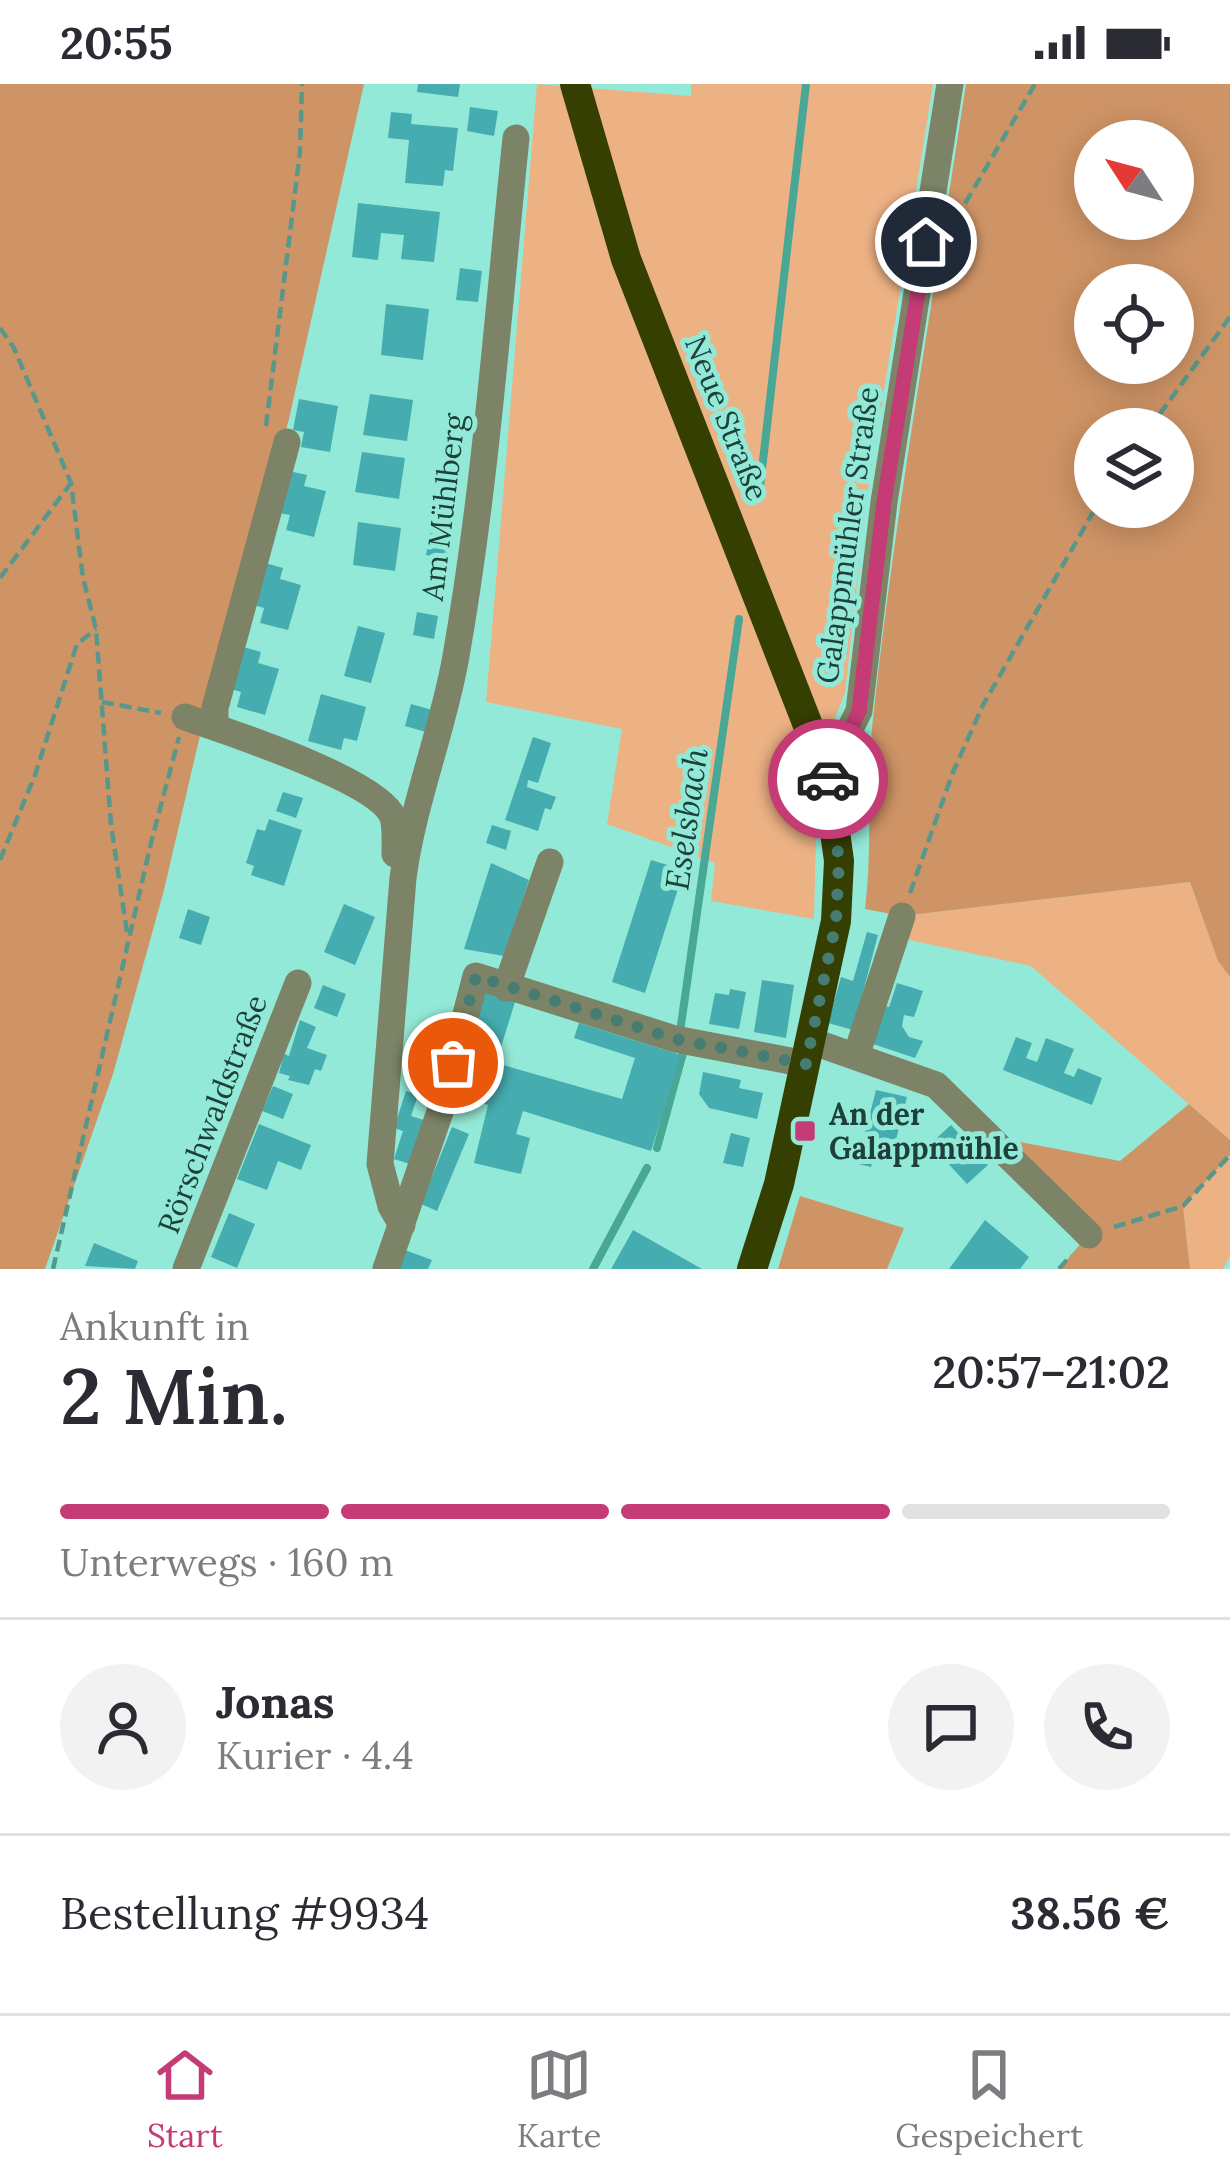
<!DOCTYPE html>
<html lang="de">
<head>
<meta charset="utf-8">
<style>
  :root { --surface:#fff; --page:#f2f2f3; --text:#2b2b33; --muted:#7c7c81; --line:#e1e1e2; --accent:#c43b75 }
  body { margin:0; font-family:Lora,serif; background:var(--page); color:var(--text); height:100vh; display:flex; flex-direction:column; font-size:45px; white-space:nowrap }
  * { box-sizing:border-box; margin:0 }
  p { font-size:39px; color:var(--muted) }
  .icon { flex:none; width:66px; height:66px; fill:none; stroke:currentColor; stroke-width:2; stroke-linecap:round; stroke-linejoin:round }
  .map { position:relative; height:1185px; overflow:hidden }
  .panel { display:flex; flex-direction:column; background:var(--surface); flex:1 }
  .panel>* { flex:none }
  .needle { width:78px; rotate:306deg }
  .fabs { position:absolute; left:1074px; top:36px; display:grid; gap:24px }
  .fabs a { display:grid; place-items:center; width:120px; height:120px; border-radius:50%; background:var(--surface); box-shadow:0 6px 30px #0003; font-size:60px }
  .pin { position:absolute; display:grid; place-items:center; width:102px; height:102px; color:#fff; margin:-51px; border:6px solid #fff; border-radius:50%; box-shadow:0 3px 12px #0007 }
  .courier { position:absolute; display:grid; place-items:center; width:120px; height:120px; margin:-60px; border:9px solid #c43b75; border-radius:50%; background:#fff; color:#222; box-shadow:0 3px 15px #0007 }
  .headline em { font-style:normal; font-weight:600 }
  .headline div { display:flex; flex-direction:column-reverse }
  .headline { display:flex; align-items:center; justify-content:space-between; height:204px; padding:0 60px }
  h1 { font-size:78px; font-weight:600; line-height:90px }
  .bar { display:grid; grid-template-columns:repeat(4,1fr); gap:18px 12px; align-content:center; height:144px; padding:0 60px }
  .bar i { height:15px; border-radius:9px; background:var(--line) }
  .bar .active { background:var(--accent) }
  .bar p { grid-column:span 4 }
  .line { display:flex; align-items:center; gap:30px; padding:0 60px; border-top:3px solid var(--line) }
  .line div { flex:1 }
  .round { display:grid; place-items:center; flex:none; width:126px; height:126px; border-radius:63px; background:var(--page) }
  .status { display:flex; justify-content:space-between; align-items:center; height:84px; padding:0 60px; background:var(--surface); direction:ltr }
  .status svg { height:33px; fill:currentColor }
  .dock { display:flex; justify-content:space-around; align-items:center; height:168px; border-top:3px solid var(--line); background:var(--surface); font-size:33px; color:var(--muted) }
  .dock a { display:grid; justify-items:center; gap:6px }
  .dock .active { color:var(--accent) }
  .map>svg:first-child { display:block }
</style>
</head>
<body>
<div class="status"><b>20:55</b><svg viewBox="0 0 49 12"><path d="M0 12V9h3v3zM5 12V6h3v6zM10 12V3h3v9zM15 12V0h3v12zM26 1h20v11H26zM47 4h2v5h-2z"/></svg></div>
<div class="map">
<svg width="1230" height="1185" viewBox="0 0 1230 1185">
  <rect width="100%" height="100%" fill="#93e9d7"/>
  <path fill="#edb284" d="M 537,0 L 691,12 L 691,0 L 933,0 L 866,419 L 845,609 L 806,705 L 816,752 L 814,835 L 711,817 L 715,779 L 607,740 L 622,645 L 486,618 Z
    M 1190,798 L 1218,877 L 1230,893 L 1230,1056 L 1031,882 L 895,853 L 902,832 Z
    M 1230,1071 L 1230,1172 L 1223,1185 L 1190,1185 L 1183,1122 Z"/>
  <path fill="#cf9466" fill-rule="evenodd" d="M 0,0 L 364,0 L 289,335 L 201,647 L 164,806 L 113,990 L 45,1185 L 0,1185 Z
    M 966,0 L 1230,0 L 1230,893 L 1218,877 L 1190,798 L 902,832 L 865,825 C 873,761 866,698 873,634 C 896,421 934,211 966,0 ZM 1095,57 L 1173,57 L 1173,135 L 1095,135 ZM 1095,201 L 1173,201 L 1173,279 L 1095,279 ZM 1095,345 L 1173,345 L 1173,423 L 1095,423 Z
    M 1189,1020 L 1230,1056 L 1230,1071 L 1183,1122 L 1190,1185 L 1059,1185 L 1088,1151 L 988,1052 L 1120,1077 Z
    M 800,1112 L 904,1144 L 887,1185 L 778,1185 Z"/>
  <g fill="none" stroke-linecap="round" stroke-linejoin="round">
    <path stroke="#48a795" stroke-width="8" d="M 760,403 L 806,0
      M 681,941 L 739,535
      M 657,1064 L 683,969
      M 593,1185 L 647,1084"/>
  </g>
  <path fill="#45acb0" d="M 418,0 L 460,0 L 458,13 L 417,8 Z
    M 470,23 L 498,27 L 494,52 L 467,47 Z
    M 391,28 L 412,30 L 411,40 L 458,44 L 453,87 L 445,86 L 443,102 L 405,99 L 409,56 L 388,54 Z
    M 358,119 L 440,128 L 434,178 L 401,175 L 404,151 L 381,149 L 378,176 L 352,173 Z
    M 460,184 L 482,187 L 478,218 L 456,216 Z
    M 386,220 L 429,225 L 423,276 L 381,271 Z
    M 370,310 L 413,316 L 407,357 L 363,351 Z
    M 299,315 L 338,322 L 330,368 L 301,363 L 304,348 L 293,346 Z
    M 362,368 L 405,374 L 399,415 L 355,408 Z
    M 289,387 L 307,391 L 304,402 L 326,407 L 314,453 L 286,446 L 290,431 L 279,429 Z
    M 358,438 L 401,444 L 395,487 L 353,481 Z
    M 430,449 L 451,452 L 448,475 L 426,471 Z
    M 265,479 L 283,484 L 280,495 L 301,501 L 288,546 L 260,539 L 264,524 L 254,521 Z
    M 417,528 L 438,532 L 434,555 L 413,551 Z
    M 358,542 L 385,549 L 371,599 L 344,592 Z
    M 243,563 L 261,568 L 258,579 L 279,585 L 265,631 L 237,623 L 241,608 L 231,605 Z
    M 321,610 L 366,623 L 357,657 L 344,654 L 341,666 L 308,657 Z
    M 411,620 L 432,626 L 426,648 L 405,642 Z
    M 533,653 L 551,659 L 538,699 L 528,696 L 527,703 L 556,713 L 551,726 L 545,724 L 538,747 L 505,736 Z
    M 283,708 L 303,714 L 296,734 L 276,727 Z
    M 269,735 L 302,746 L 284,802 L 251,791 L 254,782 L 246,779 L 257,745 L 265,747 Z
    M 492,741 L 511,747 L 506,766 L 486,759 Z
    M 651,776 L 684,786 L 645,909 L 612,898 Z
    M 491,779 L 529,796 L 504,872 L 464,865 Z
    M 344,820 L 375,833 L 355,881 L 324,868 Z
    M 188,825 L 210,833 L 201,861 L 179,854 Z
    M 867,848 L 878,851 L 853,946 L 828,939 L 841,893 L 853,897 Z
    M 762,896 L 794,901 L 786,954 L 754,948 Z
    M 897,899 L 923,907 L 914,933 L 904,931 L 902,942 L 909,953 L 923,957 L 915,974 L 870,959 L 884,922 L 889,923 Z
    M 323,901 L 346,910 L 337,933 L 314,924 Z
    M 730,905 L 746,908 L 739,945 L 709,940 L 715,909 L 729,911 Z
    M 483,907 L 515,918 L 496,979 L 622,1015 L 635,974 L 574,954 L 579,939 L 681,971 L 651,1067 L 523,1027 L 516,1050 L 530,1054 L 521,1090 L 474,1079 L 488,1021 L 450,1009 Z
    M 300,936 L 316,943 L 307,964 L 327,971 L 321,987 L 315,985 L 309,1001 L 288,996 L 290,992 L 279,989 L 284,970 L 289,972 Z
    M 1016,953 L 1032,959 L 1026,974 L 1037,978 L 1046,954 L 1074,965 L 1064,989 L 1074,993 L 1078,984 L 1102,994 L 1092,1021 L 1003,986 Z
    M 703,988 L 741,996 L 739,1004 L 763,1009 L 757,1035 L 709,1024 L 699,1010 Z
    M 273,1002 L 293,1010 L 283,1035 L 262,1027 Z
    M 876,1006 L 907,1013 L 896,1056 L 908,1059 L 904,1073 L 892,1070 L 890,1077 L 874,1073 L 871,1083 L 838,1075 L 842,1056 L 862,1061 Z
    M 406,1007 L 418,1011 L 411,1032 L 427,1037 L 413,1081 L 394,1075 L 403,1047 L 394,1044 Z
    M 259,1040 L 311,1061 L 301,1086 L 278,1077 L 267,1106 L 237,1095 Z
    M 951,1041 L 988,1081 L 967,1100 L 930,1060 Z
    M 452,1043 L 469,1050 L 437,1127 L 421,1120 Z
    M 731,1049 L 750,1054 L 743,1083 L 723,1079 Z
    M 229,1129 L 255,1140 L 237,1184 L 211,1173 Z
    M 985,1136 L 1029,1173 L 1020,1185 L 949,1185 Z
    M 633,1146 L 702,1185 L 611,1185 Z
    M 94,1159 L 138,1177 L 135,1185 L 85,1182 Z
    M 405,1166 L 432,1176 L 428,1185 L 398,1185 Z"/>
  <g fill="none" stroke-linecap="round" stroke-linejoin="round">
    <path stroke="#59978a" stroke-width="4.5" stroke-dasharray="12 6" stroke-linecap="butt" d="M 956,135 L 1035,0
      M 0,244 L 14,264 L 71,399 L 83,494 L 96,545 L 111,741 L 127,848
      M 266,342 L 300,68 L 302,0
      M 1149,345 L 1230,233
      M 0,494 L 71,399
      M 102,618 L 161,629
      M 0,776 L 35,691 L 77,560 L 96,545
      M 910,809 L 953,688 L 983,621 L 1096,423
      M 1114,1143 L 1183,1122 L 1230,1071
      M 53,1185 L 151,759 L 179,653
      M 1059,1185 L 1071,1171"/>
    <path stroke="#7c8366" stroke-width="27" d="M 185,633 C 225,647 378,696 393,733 C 396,743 395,759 395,770
      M 215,643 L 215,624 L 287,358
      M 827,690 L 859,627 L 884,418 L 950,0
      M 506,904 L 550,778
      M 811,957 L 936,1001 L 1089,1151
      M 856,972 L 902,832
      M 402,1141 L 391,1122 L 380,1080 L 403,794 C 413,718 443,647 456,572 C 486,401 498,227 516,54
      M 186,1185 L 298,899
      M 386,1185 L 442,1022 L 476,892 L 675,955 L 806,980"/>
    <path stroke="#363f02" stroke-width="30" d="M 575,0 L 626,175 L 827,690 L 839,777 L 836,837 L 779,1100 L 752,1185"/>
  </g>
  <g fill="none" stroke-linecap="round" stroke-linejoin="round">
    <path stroke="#467c71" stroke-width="12" stroke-dasharray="0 21.6" d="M 453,979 L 476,892 L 675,955 L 806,980 L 836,838 L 839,777 L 828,695"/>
    <path stroke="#c43b75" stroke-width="15" d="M 828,695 L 859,627 L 884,418 L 926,158"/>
  </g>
  <rect fill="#c43b75" stroke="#93e9d7" stroke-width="4.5" x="793" y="1035" width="24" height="24" rx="6"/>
  <g text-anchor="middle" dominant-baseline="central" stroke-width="10" stroke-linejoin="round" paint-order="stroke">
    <g font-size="30" fill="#1d413a" stroke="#93e9d7">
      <text transform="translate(727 334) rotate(68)">Neue Straße</text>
      <text transform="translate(443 423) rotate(-83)">Am Mühlberg</text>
      <text transform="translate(847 451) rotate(-82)">Galappmühler Straße</text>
      <text transform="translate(212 1030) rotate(-69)">Rörschwaldstraße</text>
    </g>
    <g font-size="30" font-weight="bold" fill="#1d413a" stroke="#93e9d7" text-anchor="start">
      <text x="829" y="1030">An der<tspan x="829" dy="34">Galappmühle</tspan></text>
    </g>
    <g font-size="33" font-style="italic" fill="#19443c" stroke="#93e9d7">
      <text transform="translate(686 735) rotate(-82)">Eselsbach</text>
    </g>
  </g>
</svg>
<div class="fabs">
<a><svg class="needle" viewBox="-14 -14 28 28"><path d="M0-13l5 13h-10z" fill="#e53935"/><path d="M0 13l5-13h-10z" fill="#7c7c81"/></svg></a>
<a><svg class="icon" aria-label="locate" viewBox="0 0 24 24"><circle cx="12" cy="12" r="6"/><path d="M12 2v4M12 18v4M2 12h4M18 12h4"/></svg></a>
<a><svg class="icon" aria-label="layers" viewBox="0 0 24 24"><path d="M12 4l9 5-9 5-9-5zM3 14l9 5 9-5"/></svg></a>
</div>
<div class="pin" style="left:453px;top:979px;background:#ea580c"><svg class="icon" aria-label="bag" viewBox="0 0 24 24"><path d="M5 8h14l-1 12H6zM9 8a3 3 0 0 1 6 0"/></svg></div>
<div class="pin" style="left:926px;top:158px;background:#1f2937"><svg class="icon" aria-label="home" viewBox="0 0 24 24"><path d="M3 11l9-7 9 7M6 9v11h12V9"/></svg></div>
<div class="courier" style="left:828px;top:695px"><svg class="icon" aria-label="car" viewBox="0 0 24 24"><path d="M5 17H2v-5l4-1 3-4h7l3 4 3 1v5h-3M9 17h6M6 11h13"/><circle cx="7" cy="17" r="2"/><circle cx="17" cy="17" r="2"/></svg></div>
</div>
<section class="panel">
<div class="headline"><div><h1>2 Min.</h1><p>Ankunft in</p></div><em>20:57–21:02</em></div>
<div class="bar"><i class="active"></i><i class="active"></i><i class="active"></i><i></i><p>Unterwegs · 160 m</p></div>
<div class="line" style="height:216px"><a class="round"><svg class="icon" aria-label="person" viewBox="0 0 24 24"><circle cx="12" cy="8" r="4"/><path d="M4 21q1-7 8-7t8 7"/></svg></a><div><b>Jonas</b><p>Kurier · 4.4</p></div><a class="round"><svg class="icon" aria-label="chat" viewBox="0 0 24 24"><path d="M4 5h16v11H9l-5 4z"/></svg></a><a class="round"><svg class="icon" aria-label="phone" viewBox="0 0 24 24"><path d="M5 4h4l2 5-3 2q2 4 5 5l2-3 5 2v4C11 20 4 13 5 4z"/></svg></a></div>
<div class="line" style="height:156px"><div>Bestellung #9934</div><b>38.56 €</b></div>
</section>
<nav class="dock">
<a class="active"><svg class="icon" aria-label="home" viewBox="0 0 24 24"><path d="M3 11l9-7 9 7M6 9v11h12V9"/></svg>Start</a>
<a><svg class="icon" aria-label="map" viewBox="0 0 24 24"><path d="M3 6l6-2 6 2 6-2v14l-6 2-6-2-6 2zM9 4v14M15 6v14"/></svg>Karte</a>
<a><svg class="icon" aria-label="saved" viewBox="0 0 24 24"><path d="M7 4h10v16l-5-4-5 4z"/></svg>Gespeichert</a>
</nav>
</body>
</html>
